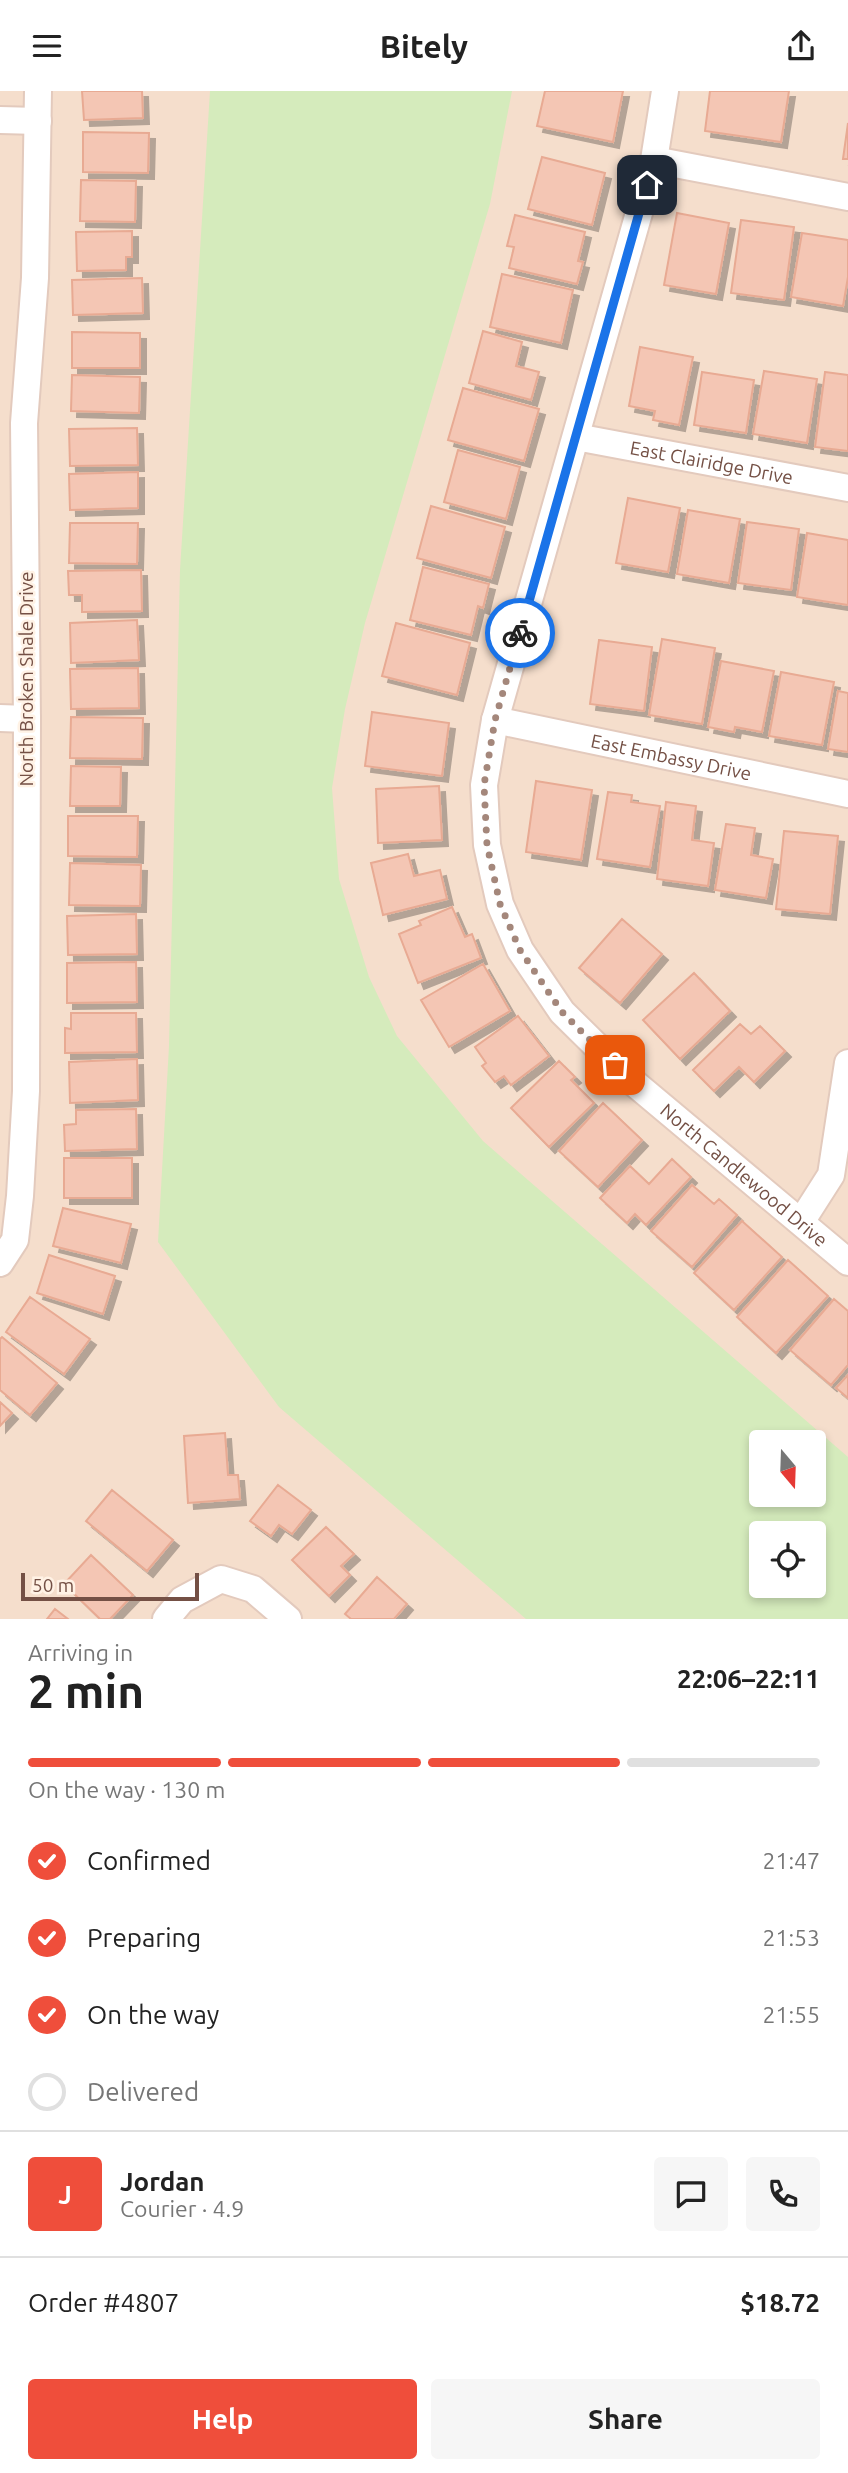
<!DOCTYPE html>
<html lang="en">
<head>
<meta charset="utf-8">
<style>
  :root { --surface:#fff; --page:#f6f6f6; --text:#222; --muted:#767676; --line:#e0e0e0; --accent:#ef4e3b }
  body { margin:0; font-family:Ubuntu,sans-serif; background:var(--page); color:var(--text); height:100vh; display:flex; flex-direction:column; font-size:26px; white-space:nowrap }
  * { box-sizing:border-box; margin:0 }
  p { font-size:23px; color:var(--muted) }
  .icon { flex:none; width:38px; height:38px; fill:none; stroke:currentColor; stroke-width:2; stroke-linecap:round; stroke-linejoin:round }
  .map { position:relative; height:1528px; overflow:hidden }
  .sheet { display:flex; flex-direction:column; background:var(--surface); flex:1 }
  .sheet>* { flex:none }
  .needle { width:46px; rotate:161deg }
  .controls { position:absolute; left:749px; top:1339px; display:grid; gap:14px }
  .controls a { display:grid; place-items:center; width:77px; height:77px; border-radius:7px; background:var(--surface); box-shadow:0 4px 10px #0003; font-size:35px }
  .scale { position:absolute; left:21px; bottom:18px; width:178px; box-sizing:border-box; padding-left:7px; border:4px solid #745045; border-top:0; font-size:19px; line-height:24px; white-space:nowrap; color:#745045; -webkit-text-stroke:5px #fff2e5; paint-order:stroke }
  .pin { position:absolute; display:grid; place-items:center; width:60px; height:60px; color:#fff; margin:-30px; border-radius:14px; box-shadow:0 4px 10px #0006 }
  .courier { position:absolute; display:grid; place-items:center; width:70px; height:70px; margin:-35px; border:5px solid #1a73e8; border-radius:50%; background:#fff; color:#222; box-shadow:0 2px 9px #0007 }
  .headline em { font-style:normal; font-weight:700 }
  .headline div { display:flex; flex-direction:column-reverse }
  .headline { display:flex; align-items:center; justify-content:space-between; height:119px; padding:0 28px }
  h1 { font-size:46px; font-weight:700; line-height:52px }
  .bar { display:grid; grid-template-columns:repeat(4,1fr); gap:10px 7px; align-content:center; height:84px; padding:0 28px }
  .bar i { height:9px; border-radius:5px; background:var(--line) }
  .bar .selected { background:var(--accent) }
  .bar p { grid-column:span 4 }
  .line { display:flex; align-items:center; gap:18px; padding:0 28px; border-top:2px solid var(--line) }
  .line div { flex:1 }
  .round { display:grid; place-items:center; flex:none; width:74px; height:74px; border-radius:7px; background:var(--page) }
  ol { padding:0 28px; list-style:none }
  li { display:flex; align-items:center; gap:21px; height:77px }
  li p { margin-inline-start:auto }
  li .icon { padding:7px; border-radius:50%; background:var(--accent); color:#fff; stroke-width:4 }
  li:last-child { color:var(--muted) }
  li i { width:38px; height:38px; border:4px solid var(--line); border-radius:50% }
  .cta { display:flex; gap:14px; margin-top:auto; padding:14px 28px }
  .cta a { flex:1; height:80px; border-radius:7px; background:var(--accent); color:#fff; font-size:28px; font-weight:700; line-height:80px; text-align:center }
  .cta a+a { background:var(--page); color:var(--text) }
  header { display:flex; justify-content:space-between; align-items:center; height:91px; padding:0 28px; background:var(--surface); font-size:32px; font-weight:700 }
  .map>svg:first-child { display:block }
</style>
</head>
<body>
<header><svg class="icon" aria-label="menu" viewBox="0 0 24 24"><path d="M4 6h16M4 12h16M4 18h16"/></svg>Bitely<svg class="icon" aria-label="share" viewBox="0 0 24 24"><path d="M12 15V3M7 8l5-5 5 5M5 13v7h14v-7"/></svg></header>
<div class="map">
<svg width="848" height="1528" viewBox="0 0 848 1528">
  <defs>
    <filter id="shadow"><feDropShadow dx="6" dy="6" stdDeviation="0" flood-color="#0004"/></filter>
  </defs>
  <rect width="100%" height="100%" fill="#fdedde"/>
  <path fill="#f5decc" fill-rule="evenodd" d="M 0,0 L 848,0 L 848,1528 L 0,1528 ZM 761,1351 L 814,1351 L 814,1404 L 761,1404 ZM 761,1442 L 814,1442 L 814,1494 L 761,1494 Z"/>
  <path fill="#d5ebbc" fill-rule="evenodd" d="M 210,0 L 512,0 L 490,113 L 365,532 L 345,618 L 332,697 L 339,788 L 369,886 L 397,945 L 483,1050 L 848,1366 L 848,1528 L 526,1528 L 279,1316 L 158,1151 L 169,955 L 180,479 ZM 761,1351 L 814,1351 L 814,1404 L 761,1404 ZM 761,1442 L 814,1442 L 814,1494 L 761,1494 Z"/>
  <path fill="#f4c6b4" stroke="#e8aa93" stroke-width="2" filter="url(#shadow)" d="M 82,0 L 142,0 L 143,27 L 84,29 Z
    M 545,0 L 623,0 L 613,51 L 537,35 Z
    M 710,0 L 789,0 L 781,51 L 705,40 Z
    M 848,32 L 848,68 L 843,68 Z
    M 83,41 L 149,42 L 148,82 L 83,81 Z
    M 542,66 L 605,82 L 592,134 L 528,118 Z
    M 81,89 L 136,90 L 135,131 L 80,130 Z
    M 677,122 L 729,132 L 716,203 L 664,194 Z
    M 515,124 L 585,141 L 578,170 L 583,171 L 577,193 L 509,177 L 514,156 L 507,155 Z
    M 741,129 L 794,136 L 784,209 L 731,202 Z
    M 132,140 L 132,166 L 126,166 L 126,179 L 77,180 L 76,141 Z
    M 802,142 L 848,149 L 848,186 L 843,215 L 791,206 Z
    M 502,183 L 573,199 L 561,252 L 490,236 Z
    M 142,187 L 143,222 L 73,224 L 72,189 Z
    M 483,240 L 522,251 L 516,275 L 539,281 L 531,309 L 469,292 Z
    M 72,241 L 140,242 L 140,277 L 72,277 Z
    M 640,256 L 693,266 L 679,334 L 653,329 L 655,320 L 629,315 Z
    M 764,280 L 817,288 L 807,352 L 753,343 Z
    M 702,281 L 754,289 L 746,342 L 694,334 Z
    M 825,281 L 848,284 L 848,360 L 815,356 Z
    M 72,284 L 140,286 L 139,322 L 71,320 Z
    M 463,297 L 539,318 L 524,370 L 448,349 Z
    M 137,337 L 138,374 L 70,375 L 69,338 Z
    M 458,359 L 520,376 L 506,428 L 444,411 Z
    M 138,381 L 138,417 L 70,419 L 69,383 Z
    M 628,407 L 680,417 L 668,481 L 616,472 Z
    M 431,415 L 505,436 L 491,487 L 417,467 Z
    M 688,419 L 740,428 L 729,492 L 677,483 Z
    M 747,431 L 799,438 L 791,499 L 738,492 Z
    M 70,432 L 138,432 L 137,473 L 69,472 Z
    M 807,442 L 848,449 L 848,514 L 797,506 Z
    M 423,476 L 489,493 L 483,517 L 478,515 L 471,544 L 410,529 Z
    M 141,479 L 142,520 L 82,521 L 82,504 L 69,504 L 68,480 Z
    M 137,529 L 139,569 L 71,572 L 70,532 Z
    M 396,532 L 470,552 L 457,604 L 382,585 Z
    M 662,548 L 715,557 L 702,633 L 649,624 Z
    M 599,549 L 652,556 L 644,620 L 590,613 Z
    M 721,570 L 774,580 L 762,641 L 735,636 L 734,641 L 708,636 Z
    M 138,577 L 139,617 L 71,618 L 70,578 Z
    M 781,581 L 834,591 L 822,654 L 769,645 Z
    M 838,600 L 848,602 L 848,661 L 828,658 Z
    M 372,621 L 449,632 L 442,685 L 365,675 Z
    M 71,626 L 143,627 L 142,668 L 70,667 Z
    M 71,675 L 121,676 L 120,715 L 70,715 Z
    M 536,690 L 592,699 L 581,769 L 526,761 Z
    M 439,695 L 442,749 L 378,752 L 376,698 Z
    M 608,701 L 632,704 L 631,711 L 660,715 L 650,776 L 597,768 Z
    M 666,711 L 696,715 L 692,749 L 714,752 L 708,795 L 657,788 Z
    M 68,725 L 138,725 L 137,766 L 68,765 Z
    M 726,733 L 755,737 L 751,764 L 773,768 L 766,807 L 715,799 Z
    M 784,740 L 838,745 L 830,823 L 776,818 Z
    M 408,763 L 414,785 L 440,779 L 447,808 L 383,824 L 371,772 Z
    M 70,772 L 141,774 L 140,815 L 69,814 Z
    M 452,816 L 465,846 L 472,843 L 481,867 L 418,892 L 399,843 L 421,834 L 419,830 Z
    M 136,823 L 137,863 L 68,864 L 67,825 Z
    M 622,828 L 662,863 L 620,912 L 579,877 Z
    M 136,871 L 137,911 L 67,912 L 67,872 Z
    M 483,873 L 510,920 L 449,956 L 421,909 Z
    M 694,882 L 730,920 L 680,968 L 643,929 Z
    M 71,922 L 136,922 L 137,961 L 65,962 L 65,937 L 71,938 Z
    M 518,925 L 549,965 L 511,994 L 504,985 L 495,991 L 482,975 L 486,972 L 475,956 Z
    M 740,933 L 751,943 L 760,935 L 785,960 L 754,991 L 739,976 L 714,1000 L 693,979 Z
    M 137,968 L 138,1009 L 70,1012 L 69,971 Z
    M 559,970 L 575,986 L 571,989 L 594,1012 L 549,1056 L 511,1017 Z
    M 603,1012 L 642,1049 L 598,1096 L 559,1060 Z
    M 136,1018 L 137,1058 L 65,1060 L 64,1034 L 76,1033 L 76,1019 Z
    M 64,1067 L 132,1067 L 132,1107 L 64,1107 Z
    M 672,1068 L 691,1086 L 646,1134 L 635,1123 L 627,1132 L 600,1107 L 630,1075 L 649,1093 Z
    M 692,1094 L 714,1113 L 719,1108 L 737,1124 L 692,1176 L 651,1140 Z
    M 63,1117 L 131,1133 L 121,1172 L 53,1155 Z
    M 742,1130 L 782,1166 L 734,1219 L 694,1182 Z
    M 49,1164 L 115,1185 L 103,1223 L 37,1202 Z
    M 788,1169 L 828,1205 L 776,1262 L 737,1226 Z
    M 30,1206 L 90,1248 L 64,1283 L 6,1241 Z
    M 834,1208 L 848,1220 L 848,1274 L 831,1294 L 790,1259 Z
    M 2,1246 L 57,1292 L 30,1324 L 0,1299 L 0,1248 Z
    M 848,1284 L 848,1307 L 836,1297 Z
    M 0,1311 L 12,1322 L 0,1335 Z
    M 225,1342 L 228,1384 L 238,1384 L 240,1408 L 188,1412 L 184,1345 Z
    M 278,1394 L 311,1419 L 292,1443 L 279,1434 L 271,1445 L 250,1430 Z
    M 112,1399 L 173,1449 L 147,1480 L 86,1430 Z
    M 326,1436 L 354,1463 L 341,1475 L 350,1484 L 329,1505 L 292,1469 Z
    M 91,1464 L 133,1504 L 110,1528 L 100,1528 L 64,1493 Z
    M 377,1486 L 407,1513 L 394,1528 L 351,1528 L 345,1523 Z
    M 55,1518 L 68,1528 L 47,1528 Z"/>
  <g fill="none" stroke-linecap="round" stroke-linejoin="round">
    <g stroke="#e3cabd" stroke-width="30">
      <g id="street">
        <path id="s1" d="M 665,0 L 654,69 L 495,629 L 484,694 L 487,754 L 500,813 L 520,859 L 562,921 L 633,991 L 848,1171"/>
        <path d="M 0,29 L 38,30"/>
        <path d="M 654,69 L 848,106"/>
        <path id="s2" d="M 576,346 L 848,397"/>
        <path d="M 0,627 L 27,628"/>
        <path id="s3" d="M 495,629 L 848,703"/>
        <path d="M 801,1131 L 831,1084 L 848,972"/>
        <path d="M 0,1172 L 15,1149 L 20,1105 L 26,1000 L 27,628 L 24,332 L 35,187 L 38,0"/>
        <path d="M 166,1528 L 182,1509 L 221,1488 L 253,1498 L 288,1528"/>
      </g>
    </g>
    <use href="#street" stroke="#fff" stroke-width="26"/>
  </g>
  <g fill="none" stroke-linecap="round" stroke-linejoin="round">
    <path stroke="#a4877b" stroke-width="7" stroke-dasharray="0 12.6" d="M 520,542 L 495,629 L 484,694 L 487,754 L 500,813 L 520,859 L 562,921 L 615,974"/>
    <path stroke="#1a73e8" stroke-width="9" d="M 520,542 L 647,94"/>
  </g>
  <g text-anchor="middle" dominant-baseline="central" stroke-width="5" stroke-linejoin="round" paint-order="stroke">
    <g font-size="19" fill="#745045" stroke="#fff2e5">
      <text stroke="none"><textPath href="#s2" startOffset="138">East Clairidge Drive</textPath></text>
      <text transform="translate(26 588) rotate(-90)">North Broken Shale Drive</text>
      <text stroke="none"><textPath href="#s3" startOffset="180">East Embassy Drive</textPath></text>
      <text stroke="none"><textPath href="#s1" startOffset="1208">North Candlewood Drive</textPath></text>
    </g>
  </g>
</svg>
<div class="controls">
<a><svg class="needle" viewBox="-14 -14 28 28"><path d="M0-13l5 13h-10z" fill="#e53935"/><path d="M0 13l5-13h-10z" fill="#767676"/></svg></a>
<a><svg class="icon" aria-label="locate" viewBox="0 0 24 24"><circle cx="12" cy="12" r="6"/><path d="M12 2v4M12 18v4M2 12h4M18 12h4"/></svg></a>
</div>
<div class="scale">50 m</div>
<div class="pin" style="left:615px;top:974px;background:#ea580c"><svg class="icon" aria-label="bag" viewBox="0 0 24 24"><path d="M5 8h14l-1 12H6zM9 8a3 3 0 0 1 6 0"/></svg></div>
<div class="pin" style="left:647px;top:94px;background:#1f2937"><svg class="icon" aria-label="home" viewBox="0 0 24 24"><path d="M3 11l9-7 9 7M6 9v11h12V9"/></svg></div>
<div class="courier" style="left:520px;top:542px"><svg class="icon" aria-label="bike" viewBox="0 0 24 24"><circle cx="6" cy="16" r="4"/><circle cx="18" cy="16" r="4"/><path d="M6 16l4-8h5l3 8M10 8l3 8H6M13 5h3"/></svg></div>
</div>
<section class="sheet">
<div class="headline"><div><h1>2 min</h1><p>Arriving in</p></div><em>22:06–22:11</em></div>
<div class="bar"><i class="selected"></i><i class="selected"></i><i class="selected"></i><i></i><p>On the way · 130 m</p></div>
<ol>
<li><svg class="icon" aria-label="check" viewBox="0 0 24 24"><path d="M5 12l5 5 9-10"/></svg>Confirmed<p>21:47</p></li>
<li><svg class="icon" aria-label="check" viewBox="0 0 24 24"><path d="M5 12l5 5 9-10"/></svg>Preparing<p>21:53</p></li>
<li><svg class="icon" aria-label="check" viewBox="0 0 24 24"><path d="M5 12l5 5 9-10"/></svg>On the way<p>21:55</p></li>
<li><i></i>Delivered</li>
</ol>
<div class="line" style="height:126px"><b class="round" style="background:var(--accent);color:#fff">J</b><div><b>Jordan</b><p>Courier · 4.9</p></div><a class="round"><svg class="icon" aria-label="chat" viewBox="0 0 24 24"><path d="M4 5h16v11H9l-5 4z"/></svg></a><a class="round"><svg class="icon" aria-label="phone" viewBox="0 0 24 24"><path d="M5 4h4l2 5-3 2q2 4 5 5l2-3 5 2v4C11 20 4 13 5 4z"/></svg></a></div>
<div class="line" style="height:91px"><div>Order #4807</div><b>$18.72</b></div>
<div class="cta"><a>Help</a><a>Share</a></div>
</section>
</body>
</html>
